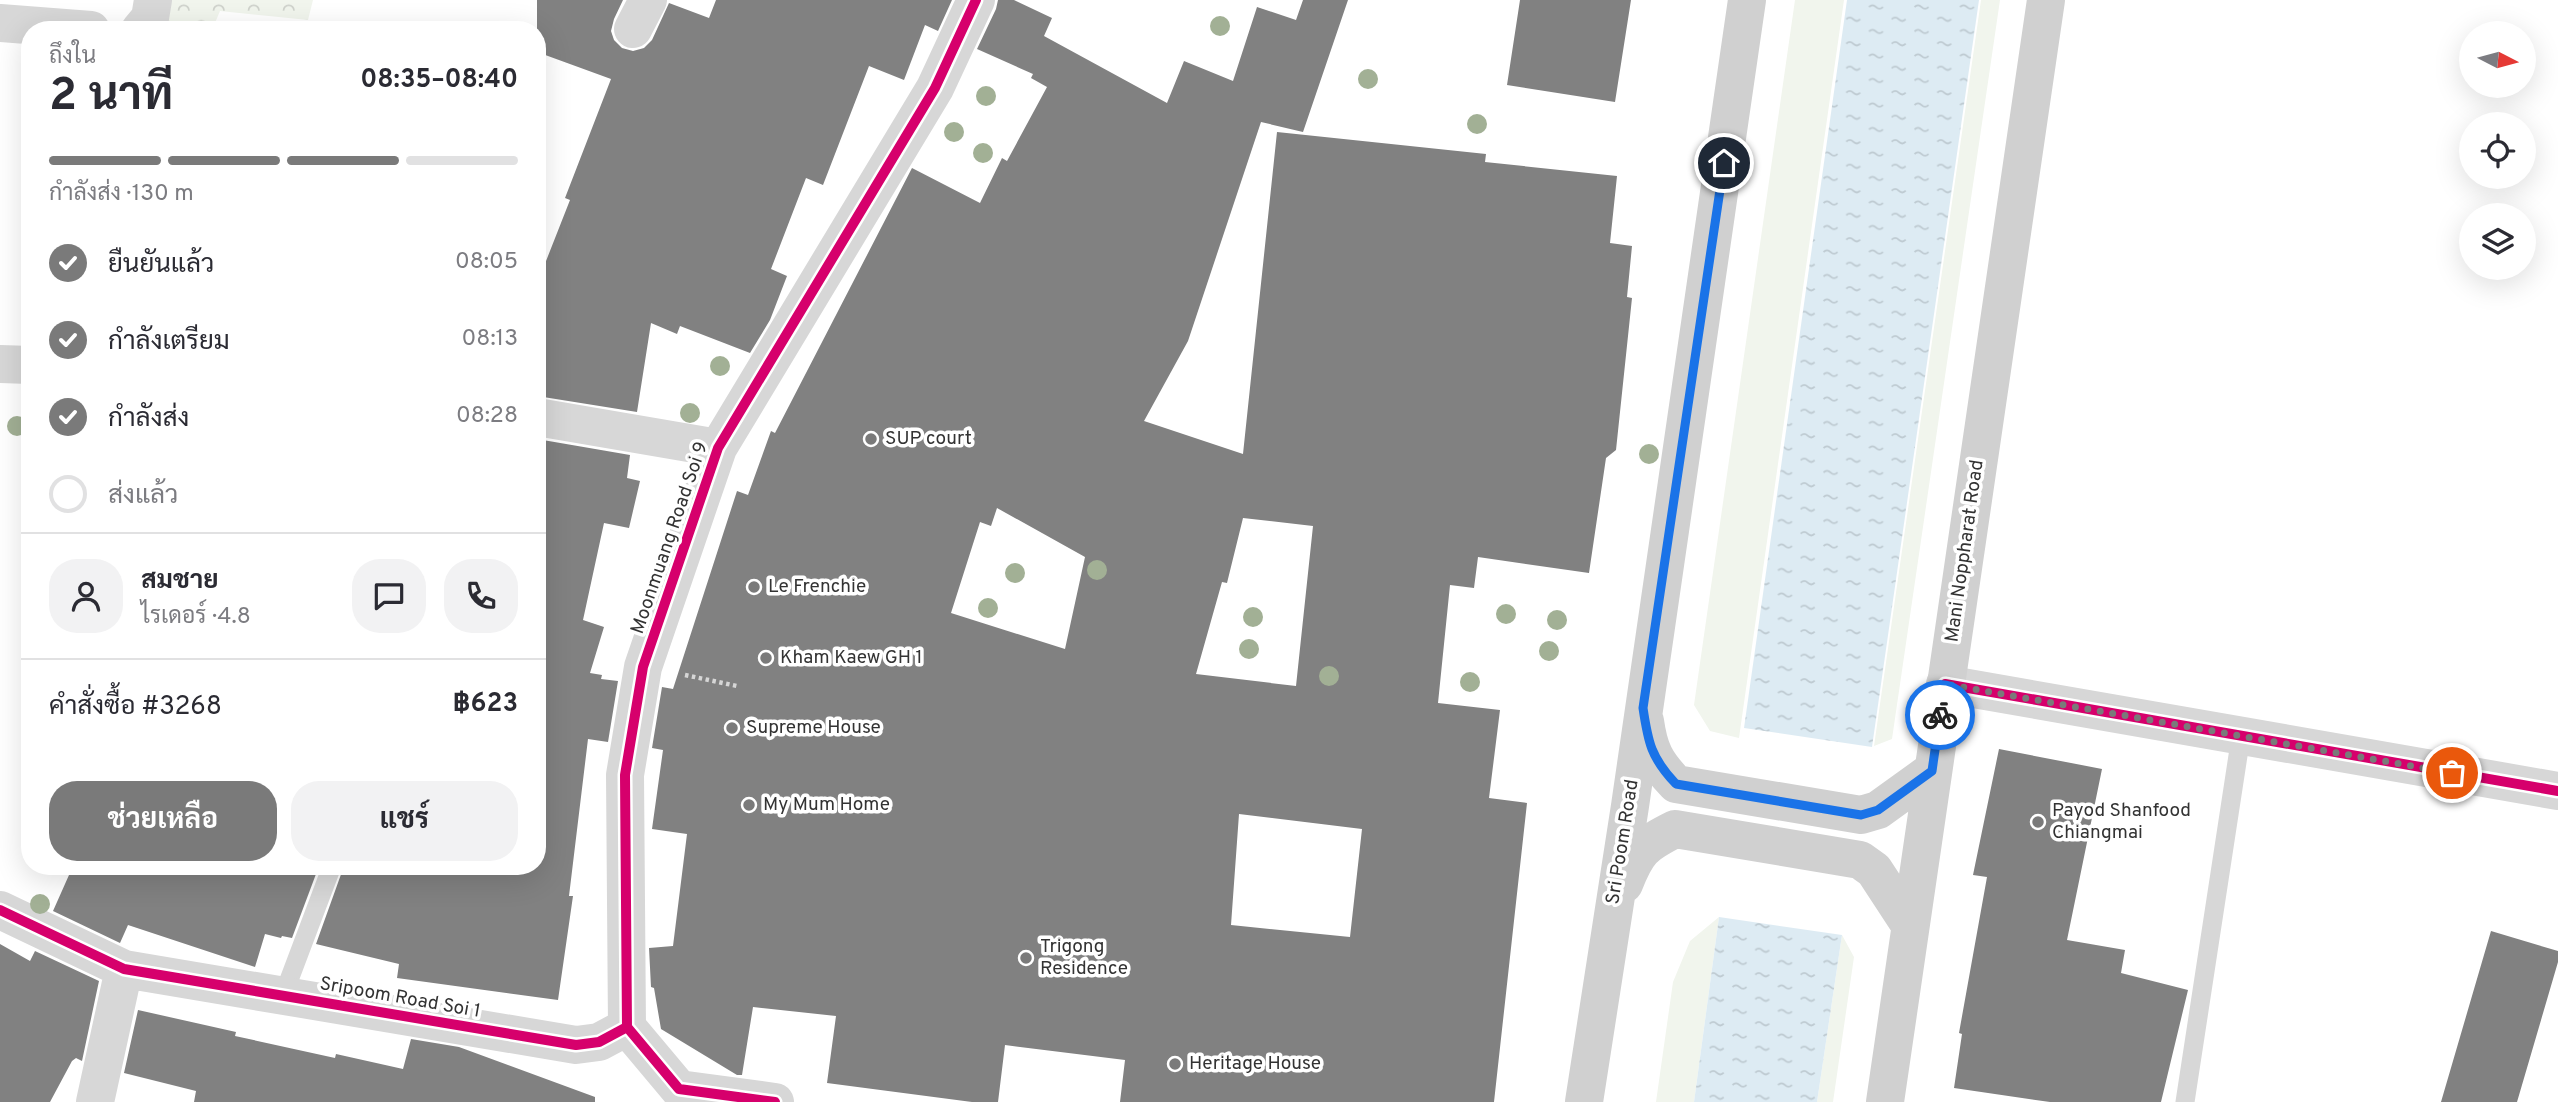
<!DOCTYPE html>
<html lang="th">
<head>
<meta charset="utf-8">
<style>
  :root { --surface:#fff; --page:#f2f2f3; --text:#2b2b33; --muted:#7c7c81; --line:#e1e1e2; --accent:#7a7a7a }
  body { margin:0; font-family:Overpass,Sarabun,sans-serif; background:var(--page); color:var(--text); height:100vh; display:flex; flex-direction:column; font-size:26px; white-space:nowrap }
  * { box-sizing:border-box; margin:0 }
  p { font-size:23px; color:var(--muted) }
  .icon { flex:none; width:38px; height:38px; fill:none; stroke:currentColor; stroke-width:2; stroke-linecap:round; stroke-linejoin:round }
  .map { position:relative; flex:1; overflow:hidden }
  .panel { position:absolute; left:21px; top:21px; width:525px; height:854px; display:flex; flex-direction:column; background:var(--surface); border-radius:28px; box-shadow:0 7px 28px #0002 }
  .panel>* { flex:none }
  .needle { width:46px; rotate:96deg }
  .controls { position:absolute; left:2459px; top:21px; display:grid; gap:14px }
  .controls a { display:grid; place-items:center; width:77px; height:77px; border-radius:50%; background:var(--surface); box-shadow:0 7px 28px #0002; font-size:35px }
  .pin { position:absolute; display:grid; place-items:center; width:60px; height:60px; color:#fff; margin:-30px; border:4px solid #fff; border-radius:50%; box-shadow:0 2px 7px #0007 }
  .courier { position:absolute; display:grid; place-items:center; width:70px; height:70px; margin:-35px; border:5px solid #1a73e8; border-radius:50%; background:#fff; color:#222; box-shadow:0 2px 9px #0007 }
  .headline em { font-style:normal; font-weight:700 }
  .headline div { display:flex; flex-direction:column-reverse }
  .headline { display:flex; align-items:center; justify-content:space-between; height:119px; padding:0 28px }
  h1 { font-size:46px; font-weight:700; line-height:52px }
  .bar { display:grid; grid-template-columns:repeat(4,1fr); gap:10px 7px; align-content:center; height:84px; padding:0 28px }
  .bar i { height:9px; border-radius:5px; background:var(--line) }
  .bar .current { background:var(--accent) }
  .bar p { grid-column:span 4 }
  .line { display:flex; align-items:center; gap:18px; padding:0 28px; border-top:2px solid var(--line) }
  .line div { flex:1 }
  .round { display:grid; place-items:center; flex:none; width:74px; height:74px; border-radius:28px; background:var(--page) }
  ol { padding:0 28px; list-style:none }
  li { display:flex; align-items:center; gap:21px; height:77px }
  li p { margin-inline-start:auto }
  li .icon { padding:7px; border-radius:50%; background:var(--accent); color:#fff; stroke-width:4 }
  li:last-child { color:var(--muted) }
  li i { width:38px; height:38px; border:4px solid var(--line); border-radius:50% }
  .action { display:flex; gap:14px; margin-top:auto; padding:14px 28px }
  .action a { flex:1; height:80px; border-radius:28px; background:var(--accent); color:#fff; font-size:28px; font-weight:700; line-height:80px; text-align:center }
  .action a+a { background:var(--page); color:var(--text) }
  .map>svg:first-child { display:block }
</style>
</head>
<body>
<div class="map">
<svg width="2558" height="1102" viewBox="0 0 2558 1102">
  <defs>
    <pattern id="forest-crowns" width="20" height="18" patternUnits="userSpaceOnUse" patternTransform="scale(1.75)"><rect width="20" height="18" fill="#f1f5ed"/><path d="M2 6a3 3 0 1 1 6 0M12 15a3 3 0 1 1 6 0" fill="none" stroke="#cfd2cc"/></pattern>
    <pattern id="water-ripples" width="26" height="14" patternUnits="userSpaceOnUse" patternTransform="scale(1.75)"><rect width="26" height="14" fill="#ddebf3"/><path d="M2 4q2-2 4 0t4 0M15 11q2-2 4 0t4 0" fill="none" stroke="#becad1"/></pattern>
  </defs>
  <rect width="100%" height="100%" fill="#fff"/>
  <path fill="#f1f5ed" d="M 1795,0 L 1844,0 L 1739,738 L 1710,731 L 1694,705 Z
    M 1981,0 L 2000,0 L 1892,739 L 1874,746 Z
    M 1719,917 L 1694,1102 L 1656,1102 L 1673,982 L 1690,941 Z
    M 1842,935 L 1854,957 L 1833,1102 L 1817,1102 Z"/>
  <path fill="url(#forest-crowns)" d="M 169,0 L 313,0 L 308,20 L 220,11 L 212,30 L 164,30 Z"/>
  <path fill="url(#water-ripples)" d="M 1847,0 L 1979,0 L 1872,747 L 1744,728 Z
    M 1719,917 L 1842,935 L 1817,1102 L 1694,1102 Z"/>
  <path fill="#818181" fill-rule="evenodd" d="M 537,0 L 623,0 L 614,19 L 611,31 L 614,40 L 622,48 L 633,51 L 644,48 L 652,40 L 669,3 L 709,18 L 716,0 L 952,0 L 938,31 L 925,25 L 904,80 L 869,66 L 823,185 L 806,178 L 771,269 L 787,276 L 770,320 L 750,353 L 680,326 L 677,334 L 651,323 L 637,412 L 537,396 L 537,284 L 570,200 L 565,198 L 611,79 L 537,52 Z
    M 998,0 L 1014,0 L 1052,18 L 1044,36 L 1167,103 L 1184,61 L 1233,81 L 1257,7 L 1296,20 L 1303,0 L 1348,0 L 1303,132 L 1261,122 L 1188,341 L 1144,421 L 1243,454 L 1277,132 L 1486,154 L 1485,162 L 1617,176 L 1610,243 L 1632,246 L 1627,297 L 1632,298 L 1616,450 L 1606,458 L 1589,573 L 1478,557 L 1474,588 L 1450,585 L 1438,703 L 1500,710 L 1489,798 L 1527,803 L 1494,1102 L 1120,1102 L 1125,1060 L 1005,1045 L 998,1102 L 972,1102 L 827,1083 L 836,1016 L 753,1007 L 742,1075 L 737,1075 L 661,1029 L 654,988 L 651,987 L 649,948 L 673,946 L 687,834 L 652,829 L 663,750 L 652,748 L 662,687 L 673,689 L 737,491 L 748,495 L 771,431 L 775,433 L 912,168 L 980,203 L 1002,158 L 1007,161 L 1047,87 L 1031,78 L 1033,74 L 977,49 L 996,9 ZM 997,508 L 1085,557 L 1065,649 L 951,613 L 980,522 L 991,526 ZM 1243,518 L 1313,526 L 1296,686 L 1196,674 L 1222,582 L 1227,583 ZM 1239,814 L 1362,829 L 1350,937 L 1231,925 Z
    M 1520,0 L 1631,0 L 1615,102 L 1507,85 Z
    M 537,439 L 630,455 L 627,478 L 640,481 L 629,528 L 604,523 L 583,620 L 604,627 L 590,673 L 602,675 L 601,679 L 618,681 L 608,742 L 588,739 L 569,896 L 573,896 L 558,1000 L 397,978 L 399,964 L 316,944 L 344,866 L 427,866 L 489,874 L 490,866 L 537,866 Z
    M 1999,749 L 2102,769 L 2067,940 L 2125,950 L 2121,973 L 2188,990 L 2161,1102 L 2050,1102 L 1954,1088 L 1962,1034 L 1959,1033 L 1987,877 L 1973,875 Z
    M 73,866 L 319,866 L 292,938 L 282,936 L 281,938 L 265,934 L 255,967 L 128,925 L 120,943 L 53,911 Z
    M 2491,931 L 2558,951 L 2558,962 L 2517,1102 L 2441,1102 Z
    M 0,944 L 30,961 L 35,951 L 99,981 L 82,1061 L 76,1058 L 72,1061 L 50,1102 L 0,1102 Z
    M 138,1010 L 236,1032 L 235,1036 L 335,1058 L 336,1054 L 403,1069 L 411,1039 L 459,1047 L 595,1097 L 595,1102 L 194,1102 L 196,1091 L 124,1073 Z"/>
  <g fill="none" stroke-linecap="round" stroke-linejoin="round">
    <path stroke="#d6d6d6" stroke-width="4.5" stroke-dasharray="3.5 3.5" stroke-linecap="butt" d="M 685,675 L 737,686"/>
    <path stroke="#d7d7d7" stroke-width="19" d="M 283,996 L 332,866
      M 2185,1102 L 2241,736"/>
    <path stroke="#d7d7d7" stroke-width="38" d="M 0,23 L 91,30
      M 633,29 L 648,0
      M 140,30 L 150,18 L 153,0
      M 0,364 L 30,365
      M 537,417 L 718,448
      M 1945,684 L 2558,791
      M 0,910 L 124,969 L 576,1045 L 599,1042 L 627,1027 L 679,1089 L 775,1102
      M 627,1027 L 625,775 L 643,667 L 718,448 L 935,88 L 976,0
      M 95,1102 L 124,969"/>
    <path stroke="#d0d0d0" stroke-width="38" d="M 1645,721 C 1649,750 1655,762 1676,784 L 1861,815 L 1878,810 L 1932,771
      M 1624,884 C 1637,851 1643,845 1675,829 L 1860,860 L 1874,870 L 1910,925
      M 1584,1102 L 1630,806 L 1747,0
      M 1885,1102 L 2046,0"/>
    <g stroke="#fff" stroke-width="15">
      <path id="cycleway" d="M 1945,684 L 2558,791
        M 0,910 L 124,969 L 576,1045 L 599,1042 L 627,1027 L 679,1089 L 775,1102
        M 627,1027 L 625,775 L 643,667 L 718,448 L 935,88 L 976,0"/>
    </g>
    <use href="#cycleway" stroke="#d6006c" stroke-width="10"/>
  </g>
  <g fill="#a2b095">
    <circle cx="1220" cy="26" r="10"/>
    <circle cx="1368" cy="79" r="10"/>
    <circle cx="986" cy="96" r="10"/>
    <circle cx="1477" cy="124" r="10"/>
    <circle cx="954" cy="132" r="10"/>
    <circle cx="983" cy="153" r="10"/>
    <circle cx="720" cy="366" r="10"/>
    <circle cx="690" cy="413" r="10"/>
    <circle cx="17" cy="426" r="10"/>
    <circle cx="1649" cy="454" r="10"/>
    <circle cx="1097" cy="570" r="10"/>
    <circle cx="1015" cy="573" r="10"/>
    <circle cx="988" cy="608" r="10"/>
    <circle cx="1506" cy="614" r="10"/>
    <circle cx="1253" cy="617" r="10"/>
    <circle cx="1557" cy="620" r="10"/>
    <circle cx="1249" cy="649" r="10"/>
    <circle cx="1549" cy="651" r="10"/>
    <circle cx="1329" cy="676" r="10"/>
    <circle cx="1470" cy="682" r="10"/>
    <circle cx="40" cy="904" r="10"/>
  </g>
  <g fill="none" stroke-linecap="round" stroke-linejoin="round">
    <path stroke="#7a7a7a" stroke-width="7" stroke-dasharray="0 12.6" d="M 1940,715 L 1945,684 L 2452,773"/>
    <path stroke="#1a73e8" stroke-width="9" d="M 1724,163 L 1643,708 C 1648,742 1651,758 1676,784 L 1861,815 L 1878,810 L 1932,771 L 1940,715"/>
  </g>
  <g fill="#7a7a7a" stroke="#fff" stroke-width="2.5">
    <circle cx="871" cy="439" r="7"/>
    <circle cx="754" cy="587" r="7"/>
    <circle cx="766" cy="658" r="7"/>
    <circle cx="732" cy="728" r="7"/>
    <circle cx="749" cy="805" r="7"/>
    <circle cx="2038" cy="822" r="7"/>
    <circle cx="1026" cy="958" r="7"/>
    <circle cx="1175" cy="1064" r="7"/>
  </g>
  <g text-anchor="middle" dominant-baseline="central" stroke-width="7" stroke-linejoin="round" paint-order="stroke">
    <g font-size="19" fill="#333" stroke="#fff" text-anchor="start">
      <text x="885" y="439">SUP court</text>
      <text x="768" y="587">Le Frenchie</text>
      <text x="780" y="658">Kham Kaew GH 1</text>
      <text x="746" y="728">Supreme House</text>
      <text x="763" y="805">My Mum Home</text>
      <text x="2052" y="811">Payod Shanfood<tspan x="2052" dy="22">Chiangmai</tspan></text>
      <text x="1040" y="947">Trigong<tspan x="1040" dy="22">Residence</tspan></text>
      <text x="1189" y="1064">Heritage House</text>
    </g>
    <g font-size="19" fill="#333" stroke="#fff">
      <text transform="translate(670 538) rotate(-71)">Moonmuang Road Soi 9</text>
      <text transform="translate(1965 551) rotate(-82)">Mani Noppharat Road</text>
      <text transform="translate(1623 842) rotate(-81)">Sri Poom Road</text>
      <text transform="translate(400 998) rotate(10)">Sripoom Road Soi 1</text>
    </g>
  </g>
</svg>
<div class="controls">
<a><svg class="needle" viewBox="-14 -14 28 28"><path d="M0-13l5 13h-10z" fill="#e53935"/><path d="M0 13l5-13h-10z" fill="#7c7c81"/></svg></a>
<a><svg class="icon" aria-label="locate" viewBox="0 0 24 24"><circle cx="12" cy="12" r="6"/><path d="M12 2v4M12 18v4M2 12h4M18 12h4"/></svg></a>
<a><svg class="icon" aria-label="layers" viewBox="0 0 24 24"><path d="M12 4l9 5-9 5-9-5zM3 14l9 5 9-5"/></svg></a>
</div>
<div class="pin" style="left:2452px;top:773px;background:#ea580c"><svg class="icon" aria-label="bag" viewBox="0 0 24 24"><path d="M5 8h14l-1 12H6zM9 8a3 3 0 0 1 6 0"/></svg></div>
<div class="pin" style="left:1724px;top:163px;background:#1f2937"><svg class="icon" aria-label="home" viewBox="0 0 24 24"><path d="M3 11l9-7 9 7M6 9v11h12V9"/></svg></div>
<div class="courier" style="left:1940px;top:715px"><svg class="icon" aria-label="bike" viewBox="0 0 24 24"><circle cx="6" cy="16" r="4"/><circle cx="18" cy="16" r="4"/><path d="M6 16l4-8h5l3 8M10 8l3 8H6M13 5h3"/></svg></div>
<section class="panel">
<div class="headline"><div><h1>2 นาที</h1><p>ถึงใน</p></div><em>08:35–08:40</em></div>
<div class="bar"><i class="current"></i><i class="current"></i><i class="current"></i><i></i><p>กำลังส่ง · 130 m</p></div>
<ol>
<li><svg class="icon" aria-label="check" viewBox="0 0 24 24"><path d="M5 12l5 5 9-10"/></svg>ยืนยันแล้ว<p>08:05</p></li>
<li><svg class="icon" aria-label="check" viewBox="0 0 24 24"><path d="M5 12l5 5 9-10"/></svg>กำลังเตรียม<p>08:13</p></li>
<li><svg class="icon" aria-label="check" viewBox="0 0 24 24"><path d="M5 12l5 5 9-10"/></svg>กำลังส่ง<p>08:28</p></li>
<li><i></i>ส่งแล้ว</li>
</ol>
<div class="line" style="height:126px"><a class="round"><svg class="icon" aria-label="person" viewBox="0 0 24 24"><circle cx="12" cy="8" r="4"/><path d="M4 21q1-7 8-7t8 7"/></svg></a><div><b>สมชาย</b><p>ไรเดอร์ · 4.8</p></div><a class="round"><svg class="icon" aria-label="chat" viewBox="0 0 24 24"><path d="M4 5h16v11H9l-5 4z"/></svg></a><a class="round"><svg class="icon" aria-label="phone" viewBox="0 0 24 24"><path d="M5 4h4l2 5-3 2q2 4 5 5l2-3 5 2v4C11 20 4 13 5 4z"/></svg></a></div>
<div class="line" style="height:91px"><div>คำสั่งซื้อ #3268</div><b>฿623</b></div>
<div class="action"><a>ช่วยเหลือ</a><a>แชร์</a></div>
</section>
</div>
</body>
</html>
